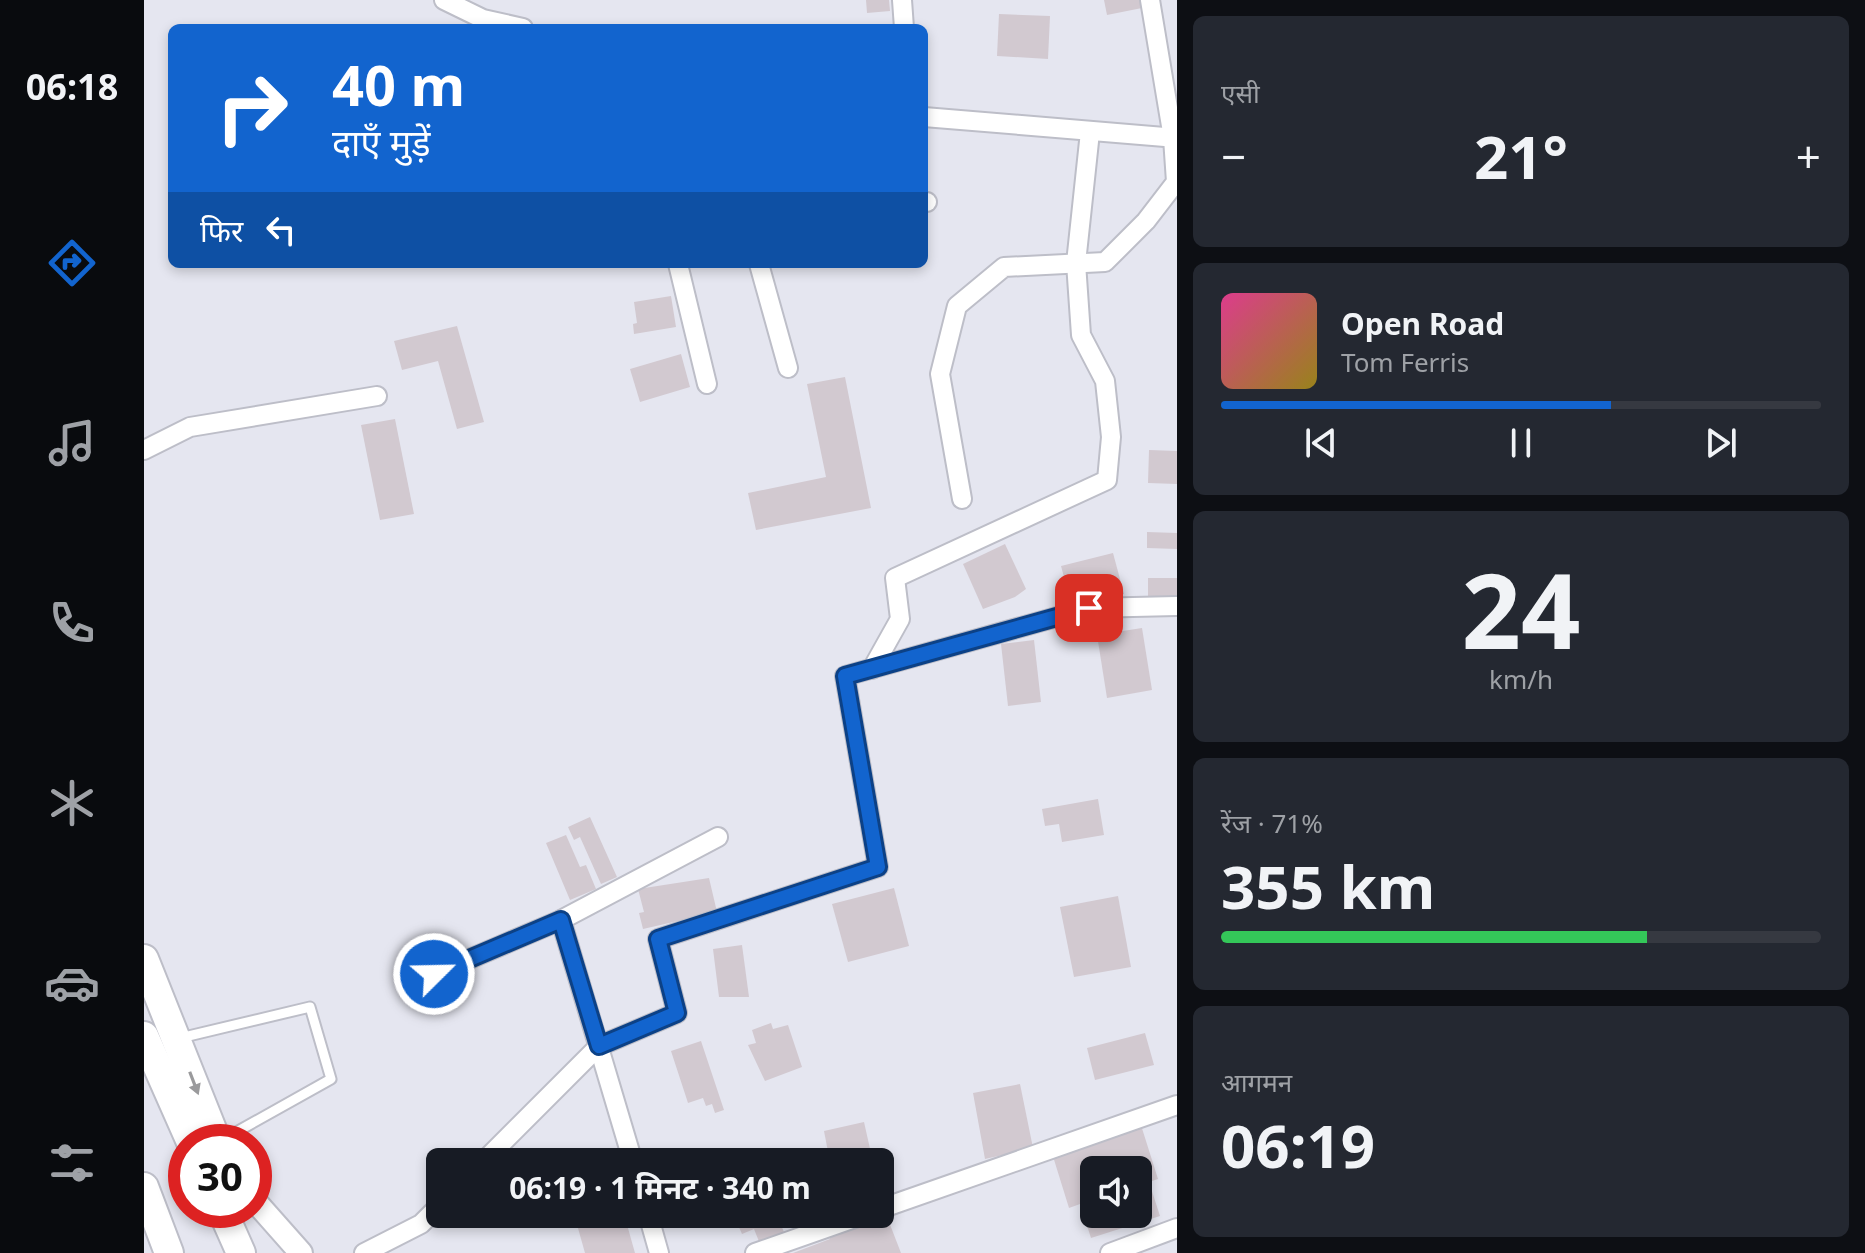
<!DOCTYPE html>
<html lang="hi">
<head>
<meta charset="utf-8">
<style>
	body { margin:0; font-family:"Noto Sans","Noto Sans Devanagari",sans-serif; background:#242831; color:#f1f3f6; height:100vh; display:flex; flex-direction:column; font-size:30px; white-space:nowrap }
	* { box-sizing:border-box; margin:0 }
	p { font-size:26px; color:#9ea1a6 }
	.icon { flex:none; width:44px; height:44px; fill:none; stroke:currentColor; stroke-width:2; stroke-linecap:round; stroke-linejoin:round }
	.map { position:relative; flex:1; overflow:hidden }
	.side { display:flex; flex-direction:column; gap:16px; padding:16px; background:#0d0f14; width:688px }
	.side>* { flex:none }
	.top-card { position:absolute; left:24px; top:24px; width:760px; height:244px; border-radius:12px; box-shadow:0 4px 12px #0003; background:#1264ce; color:#fff; overflow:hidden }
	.tools { position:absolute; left:936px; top:1156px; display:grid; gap:16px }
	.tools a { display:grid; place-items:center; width:72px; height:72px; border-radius:12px; background:#171b24; box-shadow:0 4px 12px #0003; font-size:40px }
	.speed { position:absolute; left:24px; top:1124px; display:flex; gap:16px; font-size:40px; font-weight:700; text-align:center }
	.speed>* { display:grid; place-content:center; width:104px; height:104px; border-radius:50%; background:#171b24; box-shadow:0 4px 12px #0003; line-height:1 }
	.speed .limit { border:12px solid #d22; background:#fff; color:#111 }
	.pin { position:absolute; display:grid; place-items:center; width:68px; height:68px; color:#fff; margin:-34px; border-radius:16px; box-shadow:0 4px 12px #0006 }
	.me { position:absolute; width:88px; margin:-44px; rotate:67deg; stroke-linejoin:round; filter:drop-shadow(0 0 6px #0008) }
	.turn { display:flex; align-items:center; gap:28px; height:168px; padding:0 32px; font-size:36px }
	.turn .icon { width:104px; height:104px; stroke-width:2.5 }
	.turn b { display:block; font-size:56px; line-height:68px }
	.then { display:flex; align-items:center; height:76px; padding:0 32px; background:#0003; gap:16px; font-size:30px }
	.big { font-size:60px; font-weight:700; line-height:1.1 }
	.side .tile { flex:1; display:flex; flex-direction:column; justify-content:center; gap:12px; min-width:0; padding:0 28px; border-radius:12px; background:#242831 }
	.side .dial { align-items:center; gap:0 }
	.dial b { font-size:104px; line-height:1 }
	.song { display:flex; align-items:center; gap:24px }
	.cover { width:96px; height:96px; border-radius:12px; background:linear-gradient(135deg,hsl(330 70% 55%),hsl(50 70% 35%)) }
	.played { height:8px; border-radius:4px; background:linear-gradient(90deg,#1264ce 65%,#363941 65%) }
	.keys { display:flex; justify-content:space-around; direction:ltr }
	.heat { display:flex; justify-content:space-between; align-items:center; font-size:44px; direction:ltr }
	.charge { height:12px; border-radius:6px; background:linear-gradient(90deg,#34c759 71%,#363941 0) }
	.trip { position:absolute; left:282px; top:1148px; width:468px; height:80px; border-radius:12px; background:#171b24; box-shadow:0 4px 12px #0003; font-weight:700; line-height:80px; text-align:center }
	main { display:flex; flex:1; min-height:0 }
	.menu { display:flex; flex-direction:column; width:144px; justify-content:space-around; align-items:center; background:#090b0e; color:#9ea1a6 }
	.menu .icon { width:56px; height:56px }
	.menu .current { color:#1264ce }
	.menu b { font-size:36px; color:#f1f3f6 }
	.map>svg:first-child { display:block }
</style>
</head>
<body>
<main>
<nav class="menu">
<b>06:18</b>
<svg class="icon current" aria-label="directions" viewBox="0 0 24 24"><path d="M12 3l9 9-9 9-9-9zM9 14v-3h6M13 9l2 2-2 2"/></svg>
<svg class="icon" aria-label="music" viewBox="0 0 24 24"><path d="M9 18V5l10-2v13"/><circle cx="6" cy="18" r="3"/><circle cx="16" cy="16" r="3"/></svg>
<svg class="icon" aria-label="phone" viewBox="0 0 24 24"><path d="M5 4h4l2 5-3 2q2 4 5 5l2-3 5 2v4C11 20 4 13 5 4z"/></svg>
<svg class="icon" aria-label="climate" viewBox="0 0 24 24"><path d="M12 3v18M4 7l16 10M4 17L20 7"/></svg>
<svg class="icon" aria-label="car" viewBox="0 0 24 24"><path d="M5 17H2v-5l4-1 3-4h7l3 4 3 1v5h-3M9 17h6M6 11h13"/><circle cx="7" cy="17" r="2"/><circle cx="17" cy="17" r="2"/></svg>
<svg class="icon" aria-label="filters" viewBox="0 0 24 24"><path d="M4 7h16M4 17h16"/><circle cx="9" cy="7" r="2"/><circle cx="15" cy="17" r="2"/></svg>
</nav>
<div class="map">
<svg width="1033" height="1253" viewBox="0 0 1033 1253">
	<rect width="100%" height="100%" fill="#e5e6f0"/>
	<g fill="#d2c9d0" fill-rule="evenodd">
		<polygon points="722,0 745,0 746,11 723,13"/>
		<polygon points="960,0 997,0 998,8 963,15"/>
		<polygon points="855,14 906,16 904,59 853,56"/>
		<polygon points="527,296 532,327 490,334 489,324 493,323 490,302"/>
		<polygon points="313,326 340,422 313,429 294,361 258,370 250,341"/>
		<polygon points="537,354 546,387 496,402 486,369"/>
		<polygon points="701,377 727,508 612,530 604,493 682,477 663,384"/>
		<polygon points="251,419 270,514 236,520 217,425"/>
		<polygon points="1005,450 1033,451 1033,484 1004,483"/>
		<polygon points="1003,532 1033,533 1033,549 1003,548"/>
		<polygon points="861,544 882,589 871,597 839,609 819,564"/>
		<polygon points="969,553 980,594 928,607 917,566"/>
		<polygon points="1004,578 1033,578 1033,596 1018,599 1018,596 1004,596"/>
		<polygon points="998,628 1008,690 963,698 953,635"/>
		<polygon points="890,640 897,702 864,706 857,644"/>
		<polygon points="954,799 960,835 918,842 915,824 901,826 898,809"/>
		<polygon points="446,817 473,877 457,884 436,837 430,840 424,827"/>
		<polygon points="422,835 436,867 442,865 452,889 426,900 402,843"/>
		<polygon points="565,878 573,912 499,929 495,913 500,912 494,889"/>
		<polygon points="750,888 765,946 704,962 688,904"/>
		<polygon points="974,896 987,967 930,977 916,907"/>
		<polygon points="598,945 605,997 575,997 569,949"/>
		<polygon points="627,1023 629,1029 644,1025 658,1067 621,1081 604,1045 612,1043 608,1030"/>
		<polygon points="1001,1033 1010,1065 951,1080 943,1048"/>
		<polygon points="557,1041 580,1110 571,1113 568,1104 562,1106 559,1098 544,1103 527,1051"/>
		<polygon points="876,1084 889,1148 841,1159 829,1093"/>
		<polygon points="720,1122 729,1162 686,1162 680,1131"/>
		<path d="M996,1122l18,57 -9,3 11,34 -69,22 -11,-34 -11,4 -18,-58zM950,1170h44v44h-44z"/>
		<polygon points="740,1209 757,1253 649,1253 686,1239 682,1230"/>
		<polygon points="430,1214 480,1214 491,1253 441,1253"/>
		<polygon points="601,1214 633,1214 641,1235 616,1244 610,1229 598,1234 591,1218"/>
	</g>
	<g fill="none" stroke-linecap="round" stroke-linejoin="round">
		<g stroke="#bdbec8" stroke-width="13">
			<polyline id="service" points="36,1038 166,1007 187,1079 78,1140"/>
		</g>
		<g stroke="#bdbec8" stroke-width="22">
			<g id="minor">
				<polyline points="300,0 339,19 379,28"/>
				<polyline points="758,0 760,28"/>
				<polyline points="780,117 1033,138"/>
				<polyline points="780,202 783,202"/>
				<polyline points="534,264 563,384"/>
				<polyline points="615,264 644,368"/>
				<polyline points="0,450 46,427 233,396"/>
				<polyline points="818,499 796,374 813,306 860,267 961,262 1002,221 1032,182 1029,138 1006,0"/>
				<polyline points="728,669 756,619 751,578 963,480 967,437 961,381 937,335 932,263 946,132"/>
				<polyline points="417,920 489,1162"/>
				<polyline points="290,974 417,920 574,837"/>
				<polyline points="339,1162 455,1046 533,1013 514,939 734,867 701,676 945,608 1033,606"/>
				<polyline points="736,1209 1033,1105"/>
				<polyline points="504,1214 515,1253"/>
				<polyline points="220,1253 277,1224 296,1205"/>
				<polyline points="611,1253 722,1214"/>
				<polyline points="966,1253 1033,1228"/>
			</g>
		</g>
		<g stroke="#bdbec8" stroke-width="26">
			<polyline id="tertiary" points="110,1200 157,1253"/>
		</g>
		<g stroke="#bdbec8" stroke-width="32">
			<polyline id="primary" points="0,959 73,1142"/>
		</g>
		<g stroke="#bdbec8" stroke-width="32">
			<g id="trunk">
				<polyline points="0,1036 47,1142"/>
				<polyline points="0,1187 25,1253"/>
				<polyline points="78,1210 97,1253"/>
			</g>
		</g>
		<use href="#service" stroke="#fff" stroke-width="9"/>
		<use href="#minor" stroke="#fff" stroke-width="18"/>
		<use href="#tertiary" stroke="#fff" stroke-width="22"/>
		<use href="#primary" stroke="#fff" stroke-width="28"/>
		<use href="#trunk" stroke="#fff" stroke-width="28"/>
	</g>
	<defs><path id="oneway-solid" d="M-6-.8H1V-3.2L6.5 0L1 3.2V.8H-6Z" transform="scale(2)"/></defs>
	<use fill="#9a9a9c" href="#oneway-solid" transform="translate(50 1083) rotate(69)"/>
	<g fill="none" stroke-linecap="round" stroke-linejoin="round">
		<g stroke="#0c4186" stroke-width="20">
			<polyline id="route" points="290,974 417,920 455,1046 533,1013 514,939 734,867 701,676 945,608"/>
		</g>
		<use href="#route" stroke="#1264ce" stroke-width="14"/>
	</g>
</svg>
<div class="tools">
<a><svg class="icon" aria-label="sound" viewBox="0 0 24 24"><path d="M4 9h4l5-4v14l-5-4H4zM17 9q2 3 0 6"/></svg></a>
</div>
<div class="speed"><div class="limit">30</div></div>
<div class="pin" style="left:945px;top:608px;background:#d93025"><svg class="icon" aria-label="arrive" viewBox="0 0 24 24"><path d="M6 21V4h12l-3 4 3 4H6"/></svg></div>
<svg class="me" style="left:290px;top:974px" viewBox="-20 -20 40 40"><circle r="17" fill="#1264ce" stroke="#fff" stroke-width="3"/><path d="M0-11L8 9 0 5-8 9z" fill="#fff"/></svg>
<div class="trip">06:19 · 1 मिनट · 340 m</div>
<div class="top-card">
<div class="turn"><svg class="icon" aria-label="right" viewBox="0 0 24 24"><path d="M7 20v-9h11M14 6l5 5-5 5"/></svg><div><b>40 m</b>दाएँ मुड़ें</div></div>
<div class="then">फिर<svg class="icon" aria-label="left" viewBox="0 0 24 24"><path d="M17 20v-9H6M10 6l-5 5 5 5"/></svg></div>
</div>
</div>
<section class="side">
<div class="tile"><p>एसी</p>
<div class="heat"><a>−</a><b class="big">21°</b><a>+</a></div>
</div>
<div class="tile">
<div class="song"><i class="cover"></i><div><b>Open Road</b><p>Tom Ferris</p></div></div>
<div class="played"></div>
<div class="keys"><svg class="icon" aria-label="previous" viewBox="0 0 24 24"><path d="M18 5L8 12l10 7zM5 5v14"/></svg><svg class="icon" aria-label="pause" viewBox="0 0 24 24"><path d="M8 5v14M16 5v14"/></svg><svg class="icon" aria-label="next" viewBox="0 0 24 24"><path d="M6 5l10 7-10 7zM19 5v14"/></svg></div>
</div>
<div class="tile dial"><b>24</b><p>km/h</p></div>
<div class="tile"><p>रेंज · 71%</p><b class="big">355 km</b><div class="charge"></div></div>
<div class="tile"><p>आगमन</p><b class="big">06:19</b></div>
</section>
</main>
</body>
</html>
